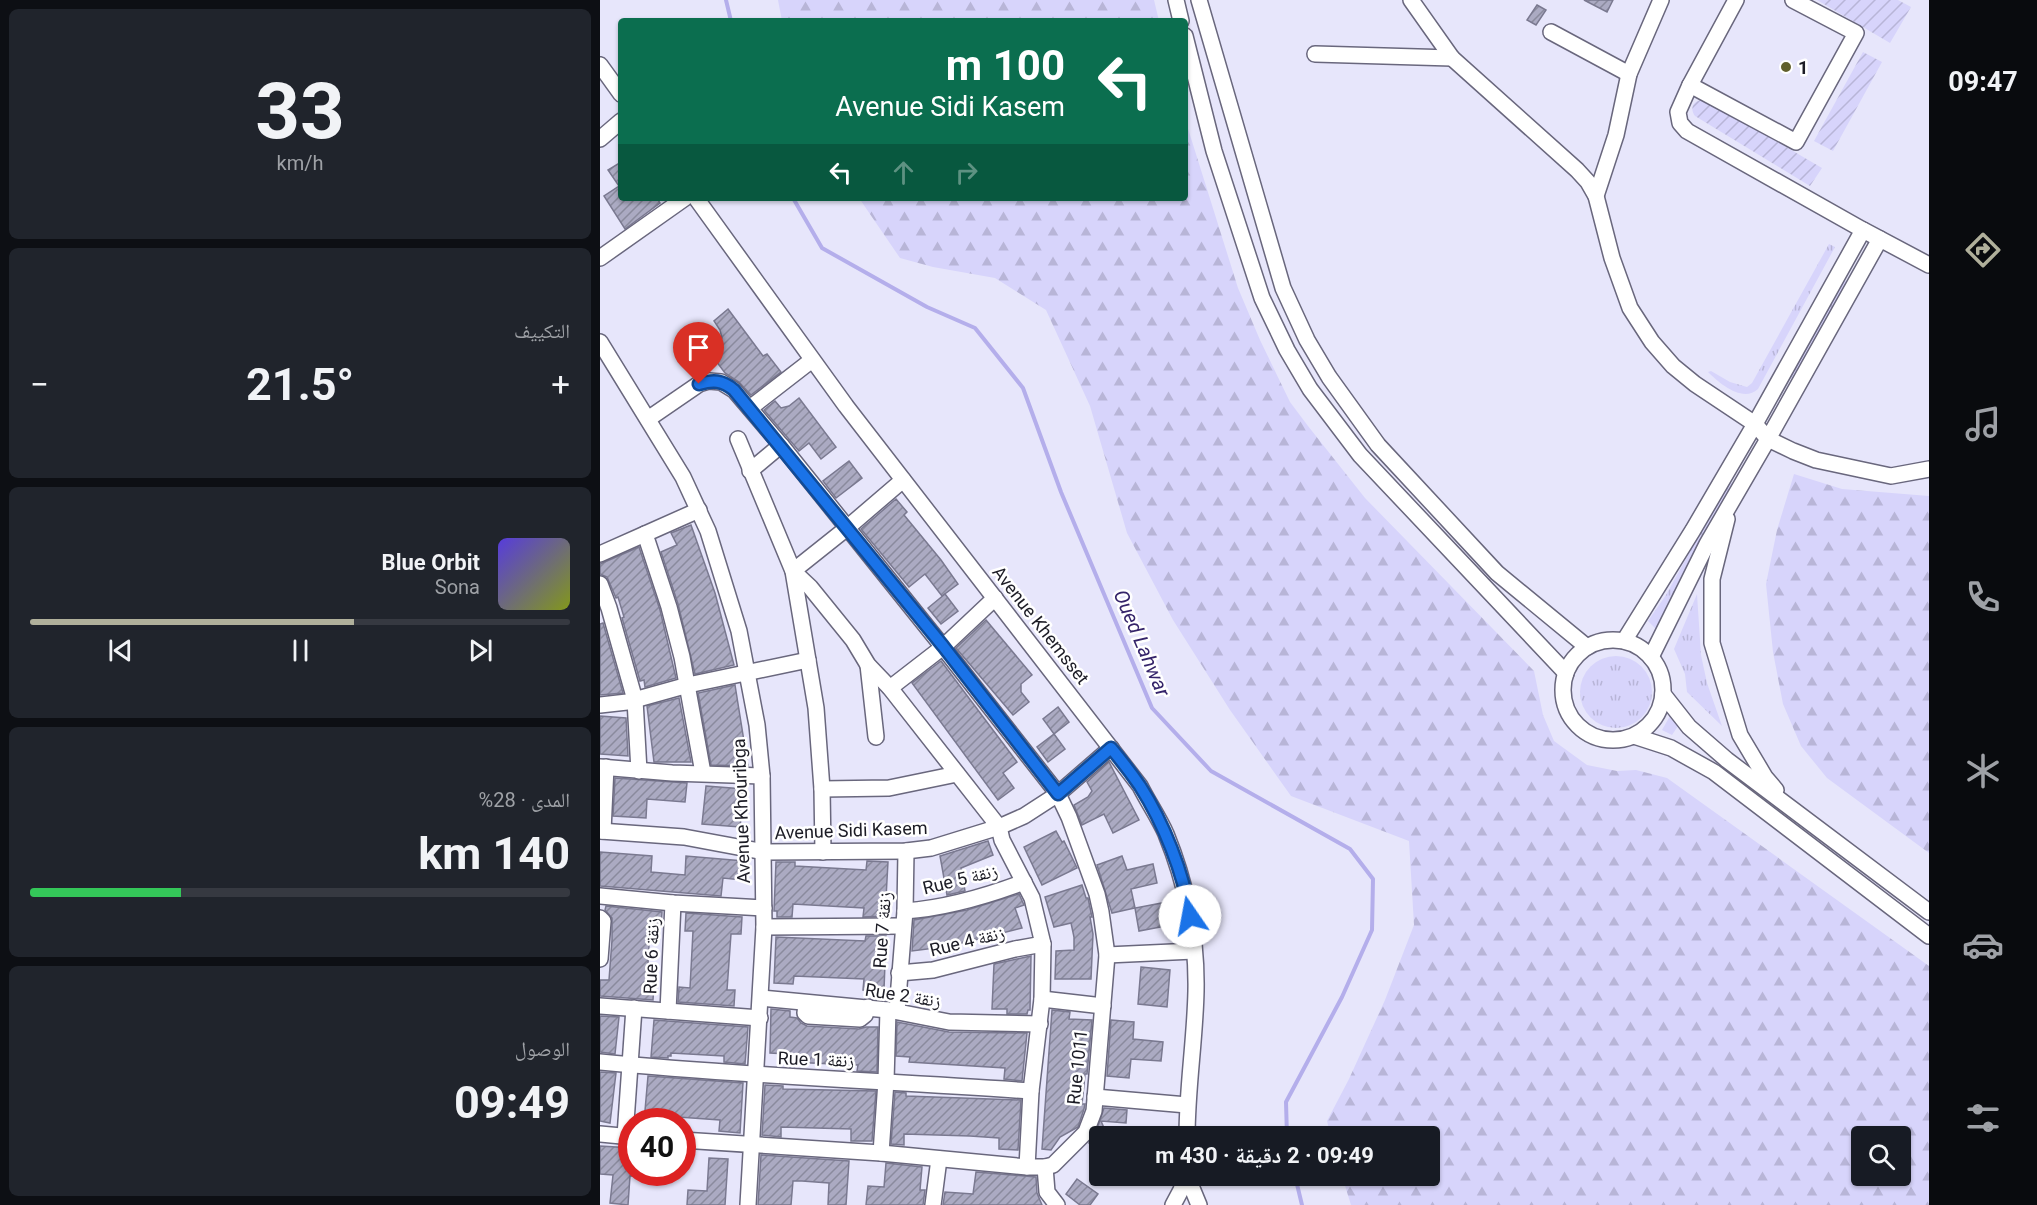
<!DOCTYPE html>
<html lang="ar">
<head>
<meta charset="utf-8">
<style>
	body { margin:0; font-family:Roboto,"Noto Naskh Arabic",sans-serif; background:#20242c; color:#f1f3f6; direction:rtl; height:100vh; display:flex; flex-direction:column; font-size:22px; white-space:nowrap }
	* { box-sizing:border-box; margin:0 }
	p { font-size:20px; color:#9ea1a6 }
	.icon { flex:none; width:33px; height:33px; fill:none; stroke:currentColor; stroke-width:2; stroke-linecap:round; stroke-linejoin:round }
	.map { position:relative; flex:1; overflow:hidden; direction:ltr }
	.details { display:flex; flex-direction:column; gap:9px; padding:9px; background:#0d0f14; width:600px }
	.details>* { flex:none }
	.banner { position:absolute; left:18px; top:18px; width:570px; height:183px; border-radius:6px; box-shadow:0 2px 4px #0004; direction:rtl; background:#0b6e4f; color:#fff; overflow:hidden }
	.tools { position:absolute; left:1251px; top:1126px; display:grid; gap:12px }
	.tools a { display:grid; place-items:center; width:60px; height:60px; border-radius:6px; background:#171b24; box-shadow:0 2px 4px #0004; font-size:30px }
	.speed { position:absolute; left:18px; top:1108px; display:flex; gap:12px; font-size:30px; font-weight:700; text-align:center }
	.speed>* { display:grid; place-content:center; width:78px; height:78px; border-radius:50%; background:#171b24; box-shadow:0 2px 4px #0004; line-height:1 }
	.speed .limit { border:9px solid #d22; background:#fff; color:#111 }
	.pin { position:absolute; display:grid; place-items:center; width:51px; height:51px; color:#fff; margin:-62px -26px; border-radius:50% 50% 50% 0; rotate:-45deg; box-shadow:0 0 6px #0007 }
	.pin .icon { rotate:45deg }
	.me { position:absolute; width:66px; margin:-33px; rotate:348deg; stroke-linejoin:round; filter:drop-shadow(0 0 4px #0008) }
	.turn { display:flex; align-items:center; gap:21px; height:126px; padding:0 24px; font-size:27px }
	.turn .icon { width:78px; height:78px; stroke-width:2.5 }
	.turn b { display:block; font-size:42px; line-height:51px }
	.lanes { display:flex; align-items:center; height:57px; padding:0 24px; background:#0003; justify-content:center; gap:30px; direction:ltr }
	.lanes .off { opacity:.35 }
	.big { font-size:45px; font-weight:700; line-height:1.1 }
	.details .card { flex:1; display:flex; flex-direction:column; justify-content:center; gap:9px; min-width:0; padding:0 21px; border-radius:9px; background:#20242c }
	.details .dial { align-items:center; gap:0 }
	.dial b { font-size:78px; line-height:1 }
	.song { display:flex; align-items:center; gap:18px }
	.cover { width:72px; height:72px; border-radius:9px; background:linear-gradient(135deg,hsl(250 70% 55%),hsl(70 70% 35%)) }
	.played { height:6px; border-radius:3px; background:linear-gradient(90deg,#b0b09b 60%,#363941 60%) }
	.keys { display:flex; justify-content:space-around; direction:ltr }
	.heat { display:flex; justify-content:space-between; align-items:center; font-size:33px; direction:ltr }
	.charge { height:9px; border-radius:4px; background:linear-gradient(90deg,#34c759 28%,#363941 0) }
	.trip { position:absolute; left:489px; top:1126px; width:351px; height:60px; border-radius:6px; background:#171b24; box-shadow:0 2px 4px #0004; font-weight:700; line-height:60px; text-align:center; direction:rtl }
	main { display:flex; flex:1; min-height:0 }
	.tab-bar { display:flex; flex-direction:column; width:108px; justify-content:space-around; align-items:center; background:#090b0e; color:#9ea1a6 }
	.tab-bar .icon { width:42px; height:42px }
	.tab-bar .on { color:#b0b09b }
	.tab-bar b { font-size:27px; color:#f1f3f6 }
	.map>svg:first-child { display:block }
</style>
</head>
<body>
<main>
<nav class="tab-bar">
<b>09:47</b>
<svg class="icon on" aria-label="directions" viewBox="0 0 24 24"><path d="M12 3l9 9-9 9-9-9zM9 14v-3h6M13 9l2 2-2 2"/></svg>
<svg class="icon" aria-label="music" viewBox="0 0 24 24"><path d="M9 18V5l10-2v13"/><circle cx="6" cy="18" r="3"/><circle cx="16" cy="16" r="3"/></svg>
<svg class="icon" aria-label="phone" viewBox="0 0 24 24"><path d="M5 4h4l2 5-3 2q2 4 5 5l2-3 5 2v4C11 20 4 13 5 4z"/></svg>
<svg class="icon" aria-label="climate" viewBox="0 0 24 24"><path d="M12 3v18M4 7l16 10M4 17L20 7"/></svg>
<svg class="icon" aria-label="car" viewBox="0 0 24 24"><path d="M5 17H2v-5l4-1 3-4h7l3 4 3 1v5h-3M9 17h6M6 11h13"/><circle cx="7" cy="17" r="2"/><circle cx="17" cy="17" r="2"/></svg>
<svg class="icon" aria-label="filters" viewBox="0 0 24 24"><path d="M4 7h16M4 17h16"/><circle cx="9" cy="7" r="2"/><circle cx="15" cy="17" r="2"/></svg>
</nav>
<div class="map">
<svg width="1329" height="1205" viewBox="0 0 1329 1205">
	<defs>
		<pattern id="grass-tufts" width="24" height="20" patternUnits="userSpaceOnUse" patternTransform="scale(1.5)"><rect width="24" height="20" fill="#d7d4fb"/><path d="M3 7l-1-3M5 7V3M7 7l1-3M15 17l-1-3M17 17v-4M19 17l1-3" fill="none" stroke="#b8b5d7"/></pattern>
		<pattern id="forest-firs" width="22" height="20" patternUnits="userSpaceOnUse" patternTransform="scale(1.5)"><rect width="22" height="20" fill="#d7d4fb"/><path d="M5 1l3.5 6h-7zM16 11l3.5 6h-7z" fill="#b8b5d7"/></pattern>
		<pattern id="garden-furrows" width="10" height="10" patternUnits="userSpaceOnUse" patternTransform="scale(1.5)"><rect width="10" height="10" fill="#d7d4fb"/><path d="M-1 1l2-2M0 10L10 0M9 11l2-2" fill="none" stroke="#b8b5d7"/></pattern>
		<pattern id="building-hatch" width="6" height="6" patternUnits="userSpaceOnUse" patternTransform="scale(1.5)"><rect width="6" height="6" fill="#abaac2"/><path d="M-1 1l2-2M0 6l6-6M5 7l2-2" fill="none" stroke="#8a8a9d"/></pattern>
	</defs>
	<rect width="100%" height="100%" fill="#e7e6fb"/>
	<g fill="url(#grass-tufts)">
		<path d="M1229,244l6,3 -77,142c-15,14 -38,-5 -50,-17l3,-1 19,11 17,5 5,-4z"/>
		<polygon points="1243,280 1248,282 1194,379 1189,377"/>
		<polygon points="1129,481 1134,485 1072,597 1057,630 1048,621 1066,595"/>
		<polygon points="1097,594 1101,655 1107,683 1122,726 1087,692 1085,674 1074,649"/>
		<circle cx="1016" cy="692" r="36"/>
		<polygon points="1070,716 1078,726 1072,735 1062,730"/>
	</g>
	<g fill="url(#forest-firs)" fill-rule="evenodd">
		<polygon points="178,0 554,0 559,21 182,21"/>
		<path d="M585,119l53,169 22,52 30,62 18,24 57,72 169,173 9,44 11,26 33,24 30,6 19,-1 31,8 262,188v239h-578l-9,-29h88v-39h-99l-4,-16 22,-42 36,-79 29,-75 -5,-84 -118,-45 -61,-86 -57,-90 -46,-87 -37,-127 -44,-96 -51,-32 -62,-11 -33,-9 -41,-60h326zM1262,1137h38v39h-38z"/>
		<polygon points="1194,474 1242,489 1329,496 1329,853 1227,778 1201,746 1183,704 1173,652 1166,584 1177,530"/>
	</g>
	<g fill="url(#garden-furrows)">
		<polygon points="1217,0 1298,0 1311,7 1290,43"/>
		<polygon points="1263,52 1282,62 1233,151 1214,141"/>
		<path d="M1101,100h5l116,68 -12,18 -115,-70c-5,-7 -3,-14 6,-16z"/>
	</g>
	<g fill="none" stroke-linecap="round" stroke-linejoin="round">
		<g stroke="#b4aeeb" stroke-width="4">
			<polyline points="126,0 131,21"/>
			<polyline points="193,198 222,248 327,307 375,328 423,388 461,492 552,708 611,771 750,849 773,879 772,930 742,997 686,1102 687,1137"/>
			<polyline points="695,1176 702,1205"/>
		</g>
	</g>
	<g fill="url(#building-hatch)" stroke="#7a7990" stroke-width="1.5">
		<polygon points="984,0 1013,0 1007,12"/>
		<polygon points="937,5 946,10 936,25 927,20"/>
		<polygon points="21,162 21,198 57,198 60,203 25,229 4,196 19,186 8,170"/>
		<polygon points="128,309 163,356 167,354 181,372 151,395 139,382 125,373 107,349 122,338 120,330 114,321"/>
		<polygon points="199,398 236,447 221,459 209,443 199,451 164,410 175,401 181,408 189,406"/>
		<polygon points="249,461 262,478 236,498 223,481"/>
		<polygon points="296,499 307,512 304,515 341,560 358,584 342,596 325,574 309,587 261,529"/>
		<polygon points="91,525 115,593 134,665 95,674 78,604 61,552 77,545 71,533"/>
		<polygon points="39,547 60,610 76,678 45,687 44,680 40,681 22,618 24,617 18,597 16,598 7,577 0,574 0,564"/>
		<polygon points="345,594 358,611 341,624 328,608"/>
		<polygon points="386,620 432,675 421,684 421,692 429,702 413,715 356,648"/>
		<polygon points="3,623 23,693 0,695 0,624"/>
		<polygon points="341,661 417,762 403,773 414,788 398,800 312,683"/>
		<polygon points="135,685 148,766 111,765 98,693"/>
		<polygon points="79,698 91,762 54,762 47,706"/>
		<polygon points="458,707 469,722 454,734 443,719"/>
		<polygon points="0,716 26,718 28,756 0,754"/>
		<polygon points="454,734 465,749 448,762 437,747"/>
		<polygon points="509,762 539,820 513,833 504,814 482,825 474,805 488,797 492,791 487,782"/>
		<polygon points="15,778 87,783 85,802 47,799 46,818 13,816"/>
		<polygon points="106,786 144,789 140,827 102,824"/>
		<polygon points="456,831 462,842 464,841 477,868 442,885 424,847"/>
		<polygon points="388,841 393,855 361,868 365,891 347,895 340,856"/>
		<polygon points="0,852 52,856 51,872 85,875 86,856 144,861 142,880 123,878 121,896 0,886"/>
		<polygon points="522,856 527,870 553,864 557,883 531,889 535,908 512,913 497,865"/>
		<polygon points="267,861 288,862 285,916 263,917 264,908 193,904 192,917 177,917 177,911 174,911 176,862 195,862 195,866 266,870"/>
		<polygon points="482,885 486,898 488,898 492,917 490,917 493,934 491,979 455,979 456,951 474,950 474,937 471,923 454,927 445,897"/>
		<polygon points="419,894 424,905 415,908 422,928 351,946 312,951 314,920 367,910"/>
		<polygon points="562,903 566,926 539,931 535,908"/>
		<polygon points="6,906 62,912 61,927 50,926 47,983 54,983 53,1000 0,996 0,980 9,980 12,940 12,918 5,910"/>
		<polygon points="86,913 142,917 141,934 131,934 127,990 135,990 134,1006 78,1002 79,987 90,988 93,931 85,931"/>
		<polygon points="266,936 286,936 284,990 263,990 264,979 194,976 193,984 174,983 176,937 265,941"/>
		<polygon points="431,956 430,1010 428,1010 427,1014 407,1014 407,1009 392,1009 394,964"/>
		<polygon points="541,967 570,970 567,1007 538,1004"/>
		<polygon points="171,1009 190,1011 190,1017 197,1018 201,1023 207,1026 259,1029 266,1027 278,1027 277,1072 257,1071 258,1065 188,1062 188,1054 170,1053"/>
		<polygon points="452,1010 470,1012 469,1019 492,1020 487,1074 485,1074 484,1085 482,1104 485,1104 484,1109 478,1127 460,1137 451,1150 442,1149"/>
		<polygon points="0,1016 19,1017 15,1054 0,1052"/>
		<polygon points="54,1020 148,1027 145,1064 124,1062 124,1056 71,1053 71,1056 68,1056 68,1058 51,1057"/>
		<polygon points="511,1020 534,1022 533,1039 563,1042 561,1061 531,1059 529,1078 507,1076"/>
		<polygon points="297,1022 349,1032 427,1033 422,1081 404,1079 405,1068 309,1062 310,1057 296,1056"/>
		<polygon points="0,1072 16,1073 10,1123 0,1121"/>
		<polygon points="48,1076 143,1083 140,1133 119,1131 120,1120 64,1116 63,1122 44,1122"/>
		<polygon points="165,1085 183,1086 183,1089 276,1091 272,1141 251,1141 251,1129 181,1127 181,1137 162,1135"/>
		<polygon points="295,1092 306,1093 306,1096 421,1100 418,1150 399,1149 399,1138 370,1136 304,1134 304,1145 291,1144"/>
		<polygon points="504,1108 527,1110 526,1123 501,1121 508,1137 500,1137 500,1158 489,1143 495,1135"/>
		<polygon points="0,1146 32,1148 32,1176 30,1176 28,1205 10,1203 13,1175 0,1174"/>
		<polygon points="161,1155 249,1161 246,1205 228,1205 229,1183 202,1181 193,1181 191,1205 158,1205"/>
		<polygon points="109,1158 128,1159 125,1205 87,1205 88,1190 107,1191"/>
		<polygon points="286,1163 322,1167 320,1190 325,1190 323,1205 266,1205 268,1186 284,1187"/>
		<polygon points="376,1172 436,1177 437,1193 442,1205 343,1205 345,1192 373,1194"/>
		<polygon points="477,1179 498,1194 490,1205 480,1205 466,1194"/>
	</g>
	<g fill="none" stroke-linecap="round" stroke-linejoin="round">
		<g stroke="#69677d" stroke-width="18">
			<g id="minor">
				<polyline points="576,0 581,21"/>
				<polyline points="599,0 683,288 707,340 729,377 778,445 897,573 987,647"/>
				<polyline points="811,0 852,58 977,170 988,182 996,196 1012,258 1030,308 1052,342 1073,366 1095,384 1155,424 1168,439 1193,451 1216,460 1291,476 1329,469"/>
				<polyline points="1136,0 1090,85 1078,112 1080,123 1087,131 1263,230 1329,265"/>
				<polyline points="951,32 1029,74"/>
				<polyline points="585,36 614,151 662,298 687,350 710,389 760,455 966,673"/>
				<polyline points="715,54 852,58"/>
				<polyline points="0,65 21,94"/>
				<polyline points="1090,85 1196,142 1256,33 1193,0"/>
				<polyline points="0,139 21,121"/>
				<polyline points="996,196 1016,135 1029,74 1061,0"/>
				<path d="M96,198l150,208 294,380c8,16 19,32 26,48 20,49 31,103 30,157 -1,49 -9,97 -9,146"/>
				<polyline points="0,258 85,198"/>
				<polyline points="0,342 83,477 108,531 139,631 157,725 162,776 164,927 148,1205"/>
				<polyline points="150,408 212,360"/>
				<polyline points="48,419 99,384 109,381 121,382 134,390 181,445 343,647 458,794 469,817 497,894 501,912 507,955 494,1111 486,1132 453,1165 445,1167 427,1167 281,1153 82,1140"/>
				<polyline points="138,439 193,571 216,708 222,789 223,852"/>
				<polyline points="150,471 181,445"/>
				<polyline points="303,480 247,528 193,571 210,587 253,640 268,665 290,688 399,827 402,840 432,898 443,944 442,999 431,1091 427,1167"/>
				<polyline points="99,510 45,534 69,607 82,657 103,773"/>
				<polyline points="1127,519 1112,579 1112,643 1140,735 1165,777 1176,790"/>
				<polyline points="0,554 45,534"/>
				<polyline points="0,584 9,608 35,700 39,771"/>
				<circle cx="1013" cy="690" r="50"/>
				<polyline points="1024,641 1093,530 1155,424 1263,230"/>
				<polyline points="1051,657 1107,544 1168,439 1280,239"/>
				<polyline points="268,665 276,737"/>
				<polyline points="290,688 343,647 395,598"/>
				<polyline points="1063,694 1089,727 1127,760 1329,912"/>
				<polyline points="0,705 27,702 88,685 208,660"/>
				<polyline points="1034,736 1071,748 1114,772 1329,936"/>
				<polyline points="0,767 72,773 162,776"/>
				<polyline points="222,789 289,788 357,774"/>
				<polyline points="0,831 84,837 164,852 306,851 331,848 399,827 424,816 458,794 511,748"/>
				<polyline points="3,831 6,767"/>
				<polyline points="0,896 73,903 164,908"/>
				<path d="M305,911c41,-3 79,-14 119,-29"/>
				<polyline points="0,918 3,921 0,959"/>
				<polyline points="164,927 302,926"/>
				<polyline points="507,955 594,951"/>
				<polyline points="299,973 333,970 415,949 443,944"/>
				<polyline points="161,998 288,1010 349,1022 440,1024"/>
				<polyline points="442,999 503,1006"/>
				<polyline points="206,1004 205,1013 208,1016 260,1019 265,1015 268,1007"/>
				<polyline points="0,1006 160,1018"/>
				<polyline points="68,1011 73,903"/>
				<polyline points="297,1011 305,911 306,851"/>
				<path d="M0,1062c143,14 287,19 431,29"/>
				<polyline points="495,1097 587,1105"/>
				<polyline points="0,1134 32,1137"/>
				<polyline points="25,1136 34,1008"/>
				<polyline points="281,1153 286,1081 288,1010"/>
				<polyline points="445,1167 447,1192 457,1205"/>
				<polyline points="587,1176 599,1205"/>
				<polyline points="333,1205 339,1159"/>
				<polyline points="573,1205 581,1190 585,1176"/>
			</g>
		</g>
		<use href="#minor" stroke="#fff" stroke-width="15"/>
	</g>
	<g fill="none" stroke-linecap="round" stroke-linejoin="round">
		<g stroke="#114b97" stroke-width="15">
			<path id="route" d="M99,384c14,-4 23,-4 35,6l209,256 115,148 53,-46c10,12 20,25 29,38 23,36 44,87 50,130"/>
		</g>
		<use href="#route" stroke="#1a73e8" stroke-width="10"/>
	</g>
	<circle fill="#605f2c" stroke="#fff" stroke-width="2" cx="1186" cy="67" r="6"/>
	<g text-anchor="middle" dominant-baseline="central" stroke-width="5" stroke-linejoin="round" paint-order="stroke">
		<g font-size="18" font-weight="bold" fill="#1c1c25" stroke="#fff" text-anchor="start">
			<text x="1198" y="67">1</text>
		</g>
		<g font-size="18" fill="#1c1c25" stroke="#fff">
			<text transform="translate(441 625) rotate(52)">Avenue Khemsset</text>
			<text transform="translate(141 811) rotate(-92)">Avenue Khouribga</text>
			<text transform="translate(251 830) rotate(-2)">Avenue Sidi Kasem</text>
			<text transform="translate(360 879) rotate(-14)">Rue 5 زنقة</text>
			<text transform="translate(282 930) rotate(-86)">Rue 7 زنقة</text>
			<text transform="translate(367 941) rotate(-14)">Rue 4 زنقة</text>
			<text transform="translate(51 956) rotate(-88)">Rue 6 زنقة</text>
			<text transform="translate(303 995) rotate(9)">Rue 2 زنقة</text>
			<text transform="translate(216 1059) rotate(2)">Rue 1 زنقة</text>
			<text transform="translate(477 1067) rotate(-84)">Rue 1011</text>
		</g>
		<g font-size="20" font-style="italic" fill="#342369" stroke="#fff">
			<text transform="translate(542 643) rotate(67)">Oued Lahwar</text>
		</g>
	</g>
</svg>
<div class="tools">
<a><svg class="icon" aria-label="search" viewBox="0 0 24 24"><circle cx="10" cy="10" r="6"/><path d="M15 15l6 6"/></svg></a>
</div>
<div class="speed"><div class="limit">40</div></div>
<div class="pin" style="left:99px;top:384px;background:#d93025"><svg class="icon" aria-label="arrive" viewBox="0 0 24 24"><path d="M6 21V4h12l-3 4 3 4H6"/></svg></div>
<svg class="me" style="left:590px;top:916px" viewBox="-20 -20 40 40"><circle r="19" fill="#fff"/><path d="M0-13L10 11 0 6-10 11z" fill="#1a73e8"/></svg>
<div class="trip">09:49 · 2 دقيقة · 430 m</div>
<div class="banner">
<div class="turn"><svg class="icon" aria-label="left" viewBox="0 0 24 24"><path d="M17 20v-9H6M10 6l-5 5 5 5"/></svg><div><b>100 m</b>Avenue Sidi Kasem</div></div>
<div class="lanes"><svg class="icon" aria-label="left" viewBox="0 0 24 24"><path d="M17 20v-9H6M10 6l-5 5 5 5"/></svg><svg class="icon off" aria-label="ahead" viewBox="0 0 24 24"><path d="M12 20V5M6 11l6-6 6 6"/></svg><svg class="icon off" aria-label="right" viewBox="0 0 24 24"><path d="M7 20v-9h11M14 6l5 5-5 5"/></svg></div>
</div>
</div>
<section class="details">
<div class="card dial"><b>33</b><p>km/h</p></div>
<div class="card"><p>التكييف</p>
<div class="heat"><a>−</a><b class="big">21.5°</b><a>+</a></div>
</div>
<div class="card">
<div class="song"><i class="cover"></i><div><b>Blue Orbit</b><p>Sona</p></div></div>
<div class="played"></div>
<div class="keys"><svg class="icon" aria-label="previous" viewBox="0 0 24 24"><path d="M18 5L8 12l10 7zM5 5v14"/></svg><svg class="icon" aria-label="pause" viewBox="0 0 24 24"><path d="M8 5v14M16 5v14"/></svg><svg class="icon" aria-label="next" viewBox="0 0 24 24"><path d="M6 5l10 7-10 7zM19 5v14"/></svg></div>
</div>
<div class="card"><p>المدى · 28%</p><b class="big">140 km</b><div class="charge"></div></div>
<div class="card"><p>الوصول</p><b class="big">09:49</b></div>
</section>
</main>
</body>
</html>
